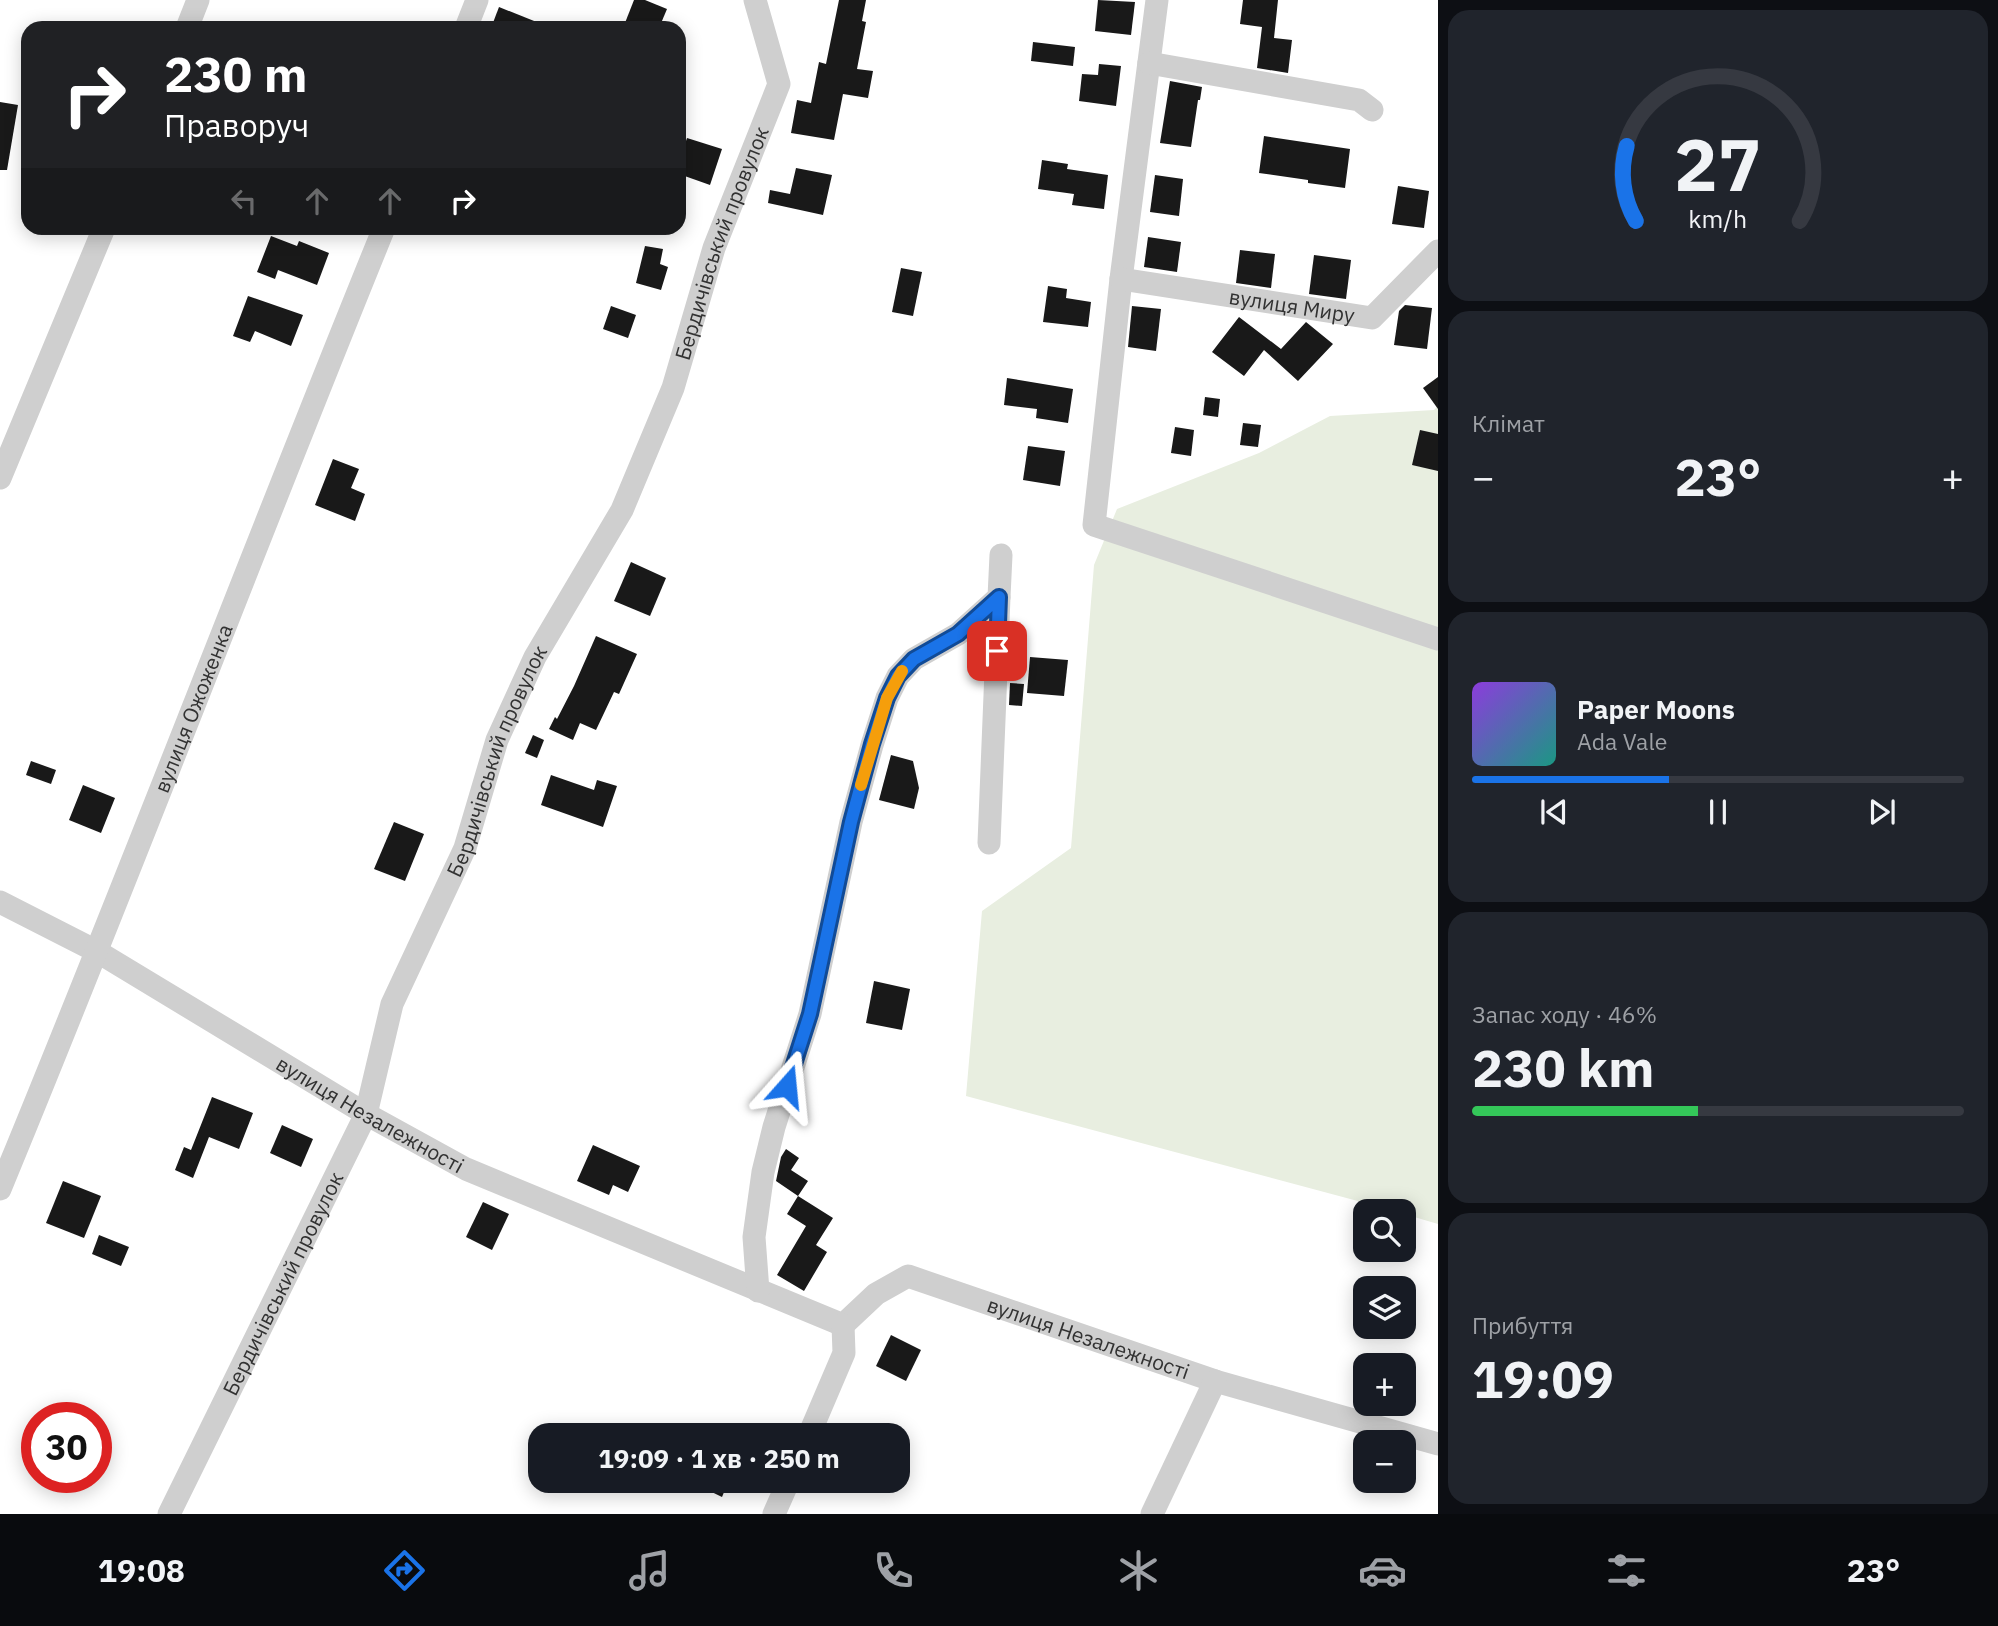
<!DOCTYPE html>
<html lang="uk">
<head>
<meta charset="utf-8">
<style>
	body { margin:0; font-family:"IBM Plex Sans",sans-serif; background:#20242c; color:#f1f3f6; height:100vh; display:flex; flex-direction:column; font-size:26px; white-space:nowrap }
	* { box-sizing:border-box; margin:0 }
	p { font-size:23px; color:#9ea1a6 }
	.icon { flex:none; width:38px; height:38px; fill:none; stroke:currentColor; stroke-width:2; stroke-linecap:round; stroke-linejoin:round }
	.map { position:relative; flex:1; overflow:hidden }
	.sheet { display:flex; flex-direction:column; gap:10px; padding:10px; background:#0d0f14; width:560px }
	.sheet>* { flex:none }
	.guide { position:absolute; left:21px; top:21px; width:665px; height:214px; border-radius:21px; box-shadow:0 4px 18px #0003; background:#202124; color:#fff; overflow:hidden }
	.fabs { position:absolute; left:1353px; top:1199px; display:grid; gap:14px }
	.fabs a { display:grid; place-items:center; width:63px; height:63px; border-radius:14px; background:#171b24; box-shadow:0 4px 18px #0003; font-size:35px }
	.speed { position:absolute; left:21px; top:1402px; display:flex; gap:14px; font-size:35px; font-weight:700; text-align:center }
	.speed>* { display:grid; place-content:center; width:91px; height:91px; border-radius:50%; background:#171b24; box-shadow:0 4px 18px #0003; line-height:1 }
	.speed .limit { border:10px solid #d22; background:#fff; color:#111 }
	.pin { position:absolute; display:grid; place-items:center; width:60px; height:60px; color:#fff; margin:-30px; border-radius:14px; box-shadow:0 4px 10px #0006 }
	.me { position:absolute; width:77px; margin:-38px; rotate:18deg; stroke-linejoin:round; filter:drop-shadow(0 0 5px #0008) }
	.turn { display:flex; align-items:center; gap:24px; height:147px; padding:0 28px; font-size:32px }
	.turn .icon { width:91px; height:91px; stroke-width:2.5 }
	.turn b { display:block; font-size:49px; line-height:60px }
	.lanes { display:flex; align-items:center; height:66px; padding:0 28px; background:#0003; justify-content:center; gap:35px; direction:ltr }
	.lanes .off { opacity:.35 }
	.big { font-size:52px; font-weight:700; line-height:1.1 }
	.sheet .card { flex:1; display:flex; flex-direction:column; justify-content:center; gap:10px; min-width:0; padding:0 24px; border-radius:21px; background:#20242c }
	.sheet .dial { align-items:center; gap:0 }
	.dial svg { height:182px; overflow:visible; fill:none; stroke:#363941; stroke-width:7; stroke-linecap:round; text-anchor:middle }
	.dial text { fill:#f1f3f6; stroke:none }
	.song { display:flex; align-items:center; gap:21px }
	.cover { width:84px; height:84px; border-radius:10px; background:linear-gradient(135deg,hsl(270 70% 55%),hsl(170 70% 35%)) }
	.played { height:7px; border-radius:4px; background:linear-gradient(90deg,#1a73e8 40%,#363941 40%) }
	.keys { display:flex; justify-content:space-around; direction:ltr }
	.heat { display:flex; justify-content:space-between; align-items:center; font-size:38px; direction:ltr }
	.charge { height:10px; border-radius:5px; background:linear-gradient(90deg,#34c759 46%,#363941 0) }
	.trip { position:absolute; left:528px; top:1423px; width:382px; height:70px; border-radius:21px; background:#171b24; box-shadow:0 4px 18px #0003; font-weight:700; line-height:70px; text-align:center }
	.tab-bar { display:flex; height:112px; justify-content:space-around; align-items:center; background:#090b0e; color:#9ea1a6 }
	.tab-bar .icon { width:49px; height:49px }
	.tab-bar .current { color:#1a73e8 }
	.tab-bar b { font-size:32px; color:#f1f3f6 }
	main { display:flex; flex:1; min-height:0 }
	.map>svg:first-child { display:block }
</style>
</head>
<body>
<main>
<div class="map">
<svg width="1438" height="1514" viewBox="0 0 1438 1514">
	<rect width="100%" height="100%" fill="#fff"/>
	<polygon fill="#e8eee0" points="1438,406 1438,1224 1404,1214 1404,1211 1395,1211 966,1096 982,911 1071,848 1094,565 1117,509 1259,453 1330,416 1434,410"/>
	<g fill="#191919">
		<polygon points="634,0 645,0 667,9 659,28 623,28"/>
		<polygon points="839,0 866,0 862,21 866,22 857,69 873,71 868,98 843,94 834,140 791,133 797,100 811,103 819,62 826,64"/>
		<polygon points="1098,0 1135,2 1131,35 1095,31"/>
		<polygon points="1243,0 1278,0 1274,38 1292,40 1288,73 1257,68 1262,27 1240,24"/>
		<polygon points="499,7 549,27 549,28 491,28"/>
		<polygon points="1033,42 1075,47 1073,66 1031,61"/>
		<polygon points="1099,64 1121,66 1116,106 1079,101 1082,74 1098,75"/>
		<polygon points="1170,81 1202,87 1200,100 1198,100 1191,147 1160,143"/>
		<polygon points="0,102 18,105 7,170 0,170"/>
		<polygon points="1264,136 1350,149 1345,188 1308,183 1308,180 1259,173"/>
		<polygon points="687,138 722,149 710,185 679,174 679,162"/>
		<polygon points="1042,160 1068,164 1067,169 1108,175 1104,209 1072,205 1074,194 1038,189"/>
		<polygon points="796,168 832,175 823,215 768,203 770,190 790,194"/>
		<polygon points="1155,175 1183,179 1179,216 1150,212"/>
		<polygon points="1398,186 1429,191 1424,228 1392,224"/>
		<polygon points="271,236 297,246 299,241 329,253 317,285 278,270 275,279 257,272"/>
		<polygon points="1148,237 1181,242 1177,272 1144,267"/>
		<polygon points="645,246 663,249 660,264 668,267 661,290 636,283"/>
		<polygon points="1240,250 1275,254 1271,288 1236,283"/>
		<polygon points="1314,255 1351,260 1346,299 1309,294"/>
		<polygon points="901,268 922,272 913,316 892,312"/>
		<polygon points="1048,286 1067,289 1066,298 1091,302 1088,327 1043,322"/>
		<polygon points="248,296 303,315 291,346 255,331 250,342 233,336"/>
		<polygon points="1405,305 1432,308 1427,349 1394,345 1399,311"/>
		<polygon points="611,306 636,315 628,338 603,329"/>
		<polygon points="1132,306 1161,309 1156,351 1128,347"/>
		<polygon points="1239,317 1281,349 1306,322 1333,344 1298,381 1264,350 1244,376 1212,352"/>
		<polygon points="1438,377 1438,409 1423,388"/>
		<polygon points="1007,378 1073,389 1068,423 1036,418 1037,409 1004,405"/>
		<polygon points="1205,397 1220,399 1218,417 1203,415"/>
		<polygon points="1243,423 1261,425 1258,447 1240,445"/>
		<polygon points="1175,427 1194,430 1191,456 1171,453"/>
		<polygon points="1420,430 1438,434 1438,471 1412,465"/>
		<polygon points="1028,446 1065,451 1060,486 1023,480"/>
		<polygon points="333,459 359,469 351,488 365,494 355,521 315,505"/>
		<polygon points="631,562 666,578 650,616 614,601"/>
		<polygon points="596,636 637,654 619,694 614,692 596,730 580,723 573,740 549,729 555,717 557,719 574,686"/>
		<polygon points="1030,657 1068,660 1064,696 1027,693"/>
		<polygon points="1010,683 1024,684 1022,706 1009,705"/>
		<polygon points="533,735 544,740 537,758 525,753"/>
		<polygon points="891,755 913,761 919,788 914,809 879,800"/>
		<polygon points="31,761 56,770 51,784 26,775"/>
		<polygon points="551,775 594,790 597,780 617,786 603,827 541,805"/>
		<polygon points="83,785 115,798 101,833 69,820"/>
		<polygon points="394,822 424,834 405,881 374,869"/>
		<polygon points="874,981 910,989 902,1030 866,1023"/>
		<polygon points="212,1097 253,1113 239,1149 209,1137 193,1178 175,1170 184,1147 191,1150"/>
		<polygon points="282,1125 313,1139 301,1167 270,1153"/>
		<polygon points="593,1145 640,1166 628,1192 613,1185 609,1195 577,1181"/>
		<polygon points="786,1149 799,1158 791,1170 808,1181 798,1196 776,1181 781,1157"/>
		<polygon points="63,1181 101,1196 84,1238 46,1223"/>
		<polygon points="798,1196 833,1218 816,1245 827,1252 804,1291 777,1275 806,1226 787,1214"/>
		<polygon points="483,1202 509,1214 492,1250 466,1237"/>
		<polygon points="99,1235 129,1247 121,1266 92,1254"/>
		<polygon points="891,1335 921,1350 906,1381 876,1366"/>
		<polygon points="687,1480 729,1480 722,1497"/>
	</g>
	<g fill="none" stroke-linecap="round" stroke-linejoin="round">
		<g stroke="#cfcfcf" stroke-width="23">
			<polyline points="1157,0 1121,279 1094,525 1438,639"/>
			<polyline points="187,28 198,0"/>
			<polyline points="466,28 477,0"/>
			<polyline points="1149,63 1359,100 1372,110"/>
			<path id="s1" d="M1121,279l251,39 66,-67"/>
			<polyline points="0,478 104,228"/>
			<polyline points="989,843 999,597"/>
			<path id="s2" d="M0,902l98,50 268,162 100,55 377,156 33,-31 32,-18 307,105 223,63"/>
			<path id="s3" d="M0,1189c132,-319 254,-642 384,-961"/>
			<polyline points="758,1291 754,1237 763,1172 774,1127 810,1014 851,822 872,745 887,698 898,676 914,659 958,634 999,597 1001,555"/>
			<polyline points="809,1435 844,1353 843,1325"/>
			<path id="s4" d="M169,1514l197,-400 26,-110 73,-156 32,-108 38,-83 87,-147 51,-122 41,-140 65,-164 -24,-84"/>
			<polyline points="774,1514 789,1480"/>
			<polyline points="1152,1514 1215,1381"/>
		</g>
	</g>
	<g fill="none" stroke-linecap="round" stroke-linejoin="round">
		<g stroke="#114b97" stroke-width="18">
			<polyline id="route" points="787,1086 810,1014 851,822 872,744 887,698 898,676 914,659 958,634 999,597 997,651"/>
		</g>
		<use href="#route" stroke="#1a73e8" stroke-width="12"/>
		<polyline stroke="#f59e0b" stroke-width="12" points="861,785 887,698 902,671"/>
	</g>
	<g text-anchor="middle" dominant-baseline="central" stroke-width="7" stroke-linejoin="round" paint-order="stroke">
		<g font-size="21" fill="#323232" stroke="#fff">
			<text stroke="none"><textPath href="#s4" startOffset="1391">Бердичівський провулок</textPath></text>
			<text stroke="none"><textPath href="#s1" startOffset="173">вулиця Миру</textPath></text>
			<text stroke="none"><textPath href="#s3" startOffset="518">вулиця Ожоженка</textPath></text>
			<text stroke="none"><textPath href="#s4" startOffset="824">Бердичівський провулок</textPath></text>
			<text stroke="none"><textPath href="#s2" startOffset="427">вулиця Незалежності</textPath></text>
			<text stroke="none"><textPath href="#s4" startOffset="257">Бердичівський провулок</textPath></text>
			<text stroke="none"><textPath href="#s2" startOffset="1218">вулиця Незалежності</textPath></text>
		</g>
	</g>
</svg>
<div class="fabs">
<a><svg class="icon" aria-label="search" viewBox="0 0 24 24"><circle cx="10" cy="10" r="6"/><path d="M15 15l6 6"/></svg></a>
<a><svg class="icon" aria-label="layers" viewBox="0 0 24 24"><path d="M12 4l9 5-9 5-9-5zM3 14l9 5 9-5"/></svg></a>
<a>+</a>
<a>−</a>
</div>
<div class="speed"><div class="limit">30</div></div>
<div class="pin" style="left:997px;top:651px;background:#d93025"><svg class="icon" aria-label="arrive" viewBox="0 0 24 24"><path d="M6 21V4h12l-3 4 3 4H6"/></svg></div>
<svg class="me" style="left:787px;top:1086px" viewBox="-20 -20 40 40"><path d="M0-17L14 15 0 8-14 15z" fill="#1a73e8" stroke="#fff" stroke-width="4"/></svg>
<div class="trip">19:09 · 1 хв · 250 m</div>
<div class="guide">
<div class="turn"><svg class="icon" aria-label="right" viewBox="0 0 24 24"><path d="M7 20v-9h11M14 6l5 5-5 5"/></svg><div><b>230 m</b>Праворуч</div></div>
<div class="lanes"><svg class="icon off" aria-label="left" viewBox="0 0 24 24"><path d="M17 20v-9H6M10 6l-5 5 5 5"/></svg><svg class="icon off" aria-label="ahead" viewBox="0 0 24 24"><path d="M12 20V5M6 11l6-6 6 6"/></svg><svg class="icon off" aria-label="ahead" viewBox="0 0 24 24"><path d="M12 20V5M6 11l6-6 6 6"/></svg><svg class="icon" aria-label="right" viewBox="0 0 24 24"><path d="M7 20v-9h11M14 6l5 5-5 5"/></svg></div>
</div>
</div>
<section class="sheet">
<div class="card dial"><svg viewBox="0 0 100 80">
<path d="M14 69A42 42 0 1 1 86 69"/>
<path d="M14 69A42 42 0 0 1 10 36" stroke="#1a73e8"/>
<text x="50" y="56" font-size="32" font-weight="700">27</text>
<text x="50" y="72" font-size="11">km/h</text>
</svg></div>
<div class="card"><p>Клімат</p>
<div class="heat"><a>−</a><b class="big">23°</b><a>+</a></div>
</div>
<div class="card">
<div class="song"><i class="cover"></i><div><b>Paper Moons</b><p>Ada Vale</p></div></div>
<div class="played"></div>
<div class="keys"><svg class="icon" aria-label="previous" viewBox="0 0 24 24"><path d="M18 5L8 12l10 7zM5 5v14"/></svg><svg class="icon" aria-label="pause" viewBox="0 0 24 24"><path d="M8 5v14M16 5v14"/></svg><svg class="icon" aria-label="next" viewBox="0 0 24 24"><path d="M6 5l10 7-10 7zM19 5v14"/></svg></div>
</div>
<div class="card"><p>Запас ходу · 46%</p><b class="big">230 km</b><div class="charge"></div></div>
<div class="card"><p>Прибуття</p><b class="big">19:09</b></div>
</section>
</main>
<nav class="tab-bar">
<b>19:08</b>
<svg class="icon current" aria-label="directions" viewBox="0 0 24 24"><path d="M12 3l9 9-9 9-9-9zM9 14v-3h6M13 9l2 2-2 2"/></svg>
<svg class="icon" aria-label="music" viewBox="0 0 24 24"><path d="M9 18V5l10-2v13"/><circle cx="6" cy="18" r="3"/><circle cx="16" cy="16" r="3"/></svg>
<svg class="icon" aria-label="phone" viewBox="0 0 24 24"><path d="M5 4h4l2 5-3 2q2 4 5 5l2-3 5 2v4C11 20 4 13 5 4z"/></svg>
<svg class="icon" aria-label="climate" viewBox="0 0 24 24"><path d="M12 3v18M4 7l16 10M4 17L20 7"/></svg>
<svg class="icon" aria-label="car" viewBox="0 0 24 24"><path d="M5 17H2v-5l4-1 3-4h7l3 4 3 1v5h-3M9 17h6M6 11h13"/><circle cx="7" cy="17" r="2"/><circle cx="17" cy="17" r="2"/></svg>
<svg class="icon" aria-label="filters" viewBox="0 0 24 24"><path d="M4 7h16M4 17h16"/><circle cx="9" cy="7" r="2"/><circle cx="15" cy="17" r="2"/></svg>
<b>23°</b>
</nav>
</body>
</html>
